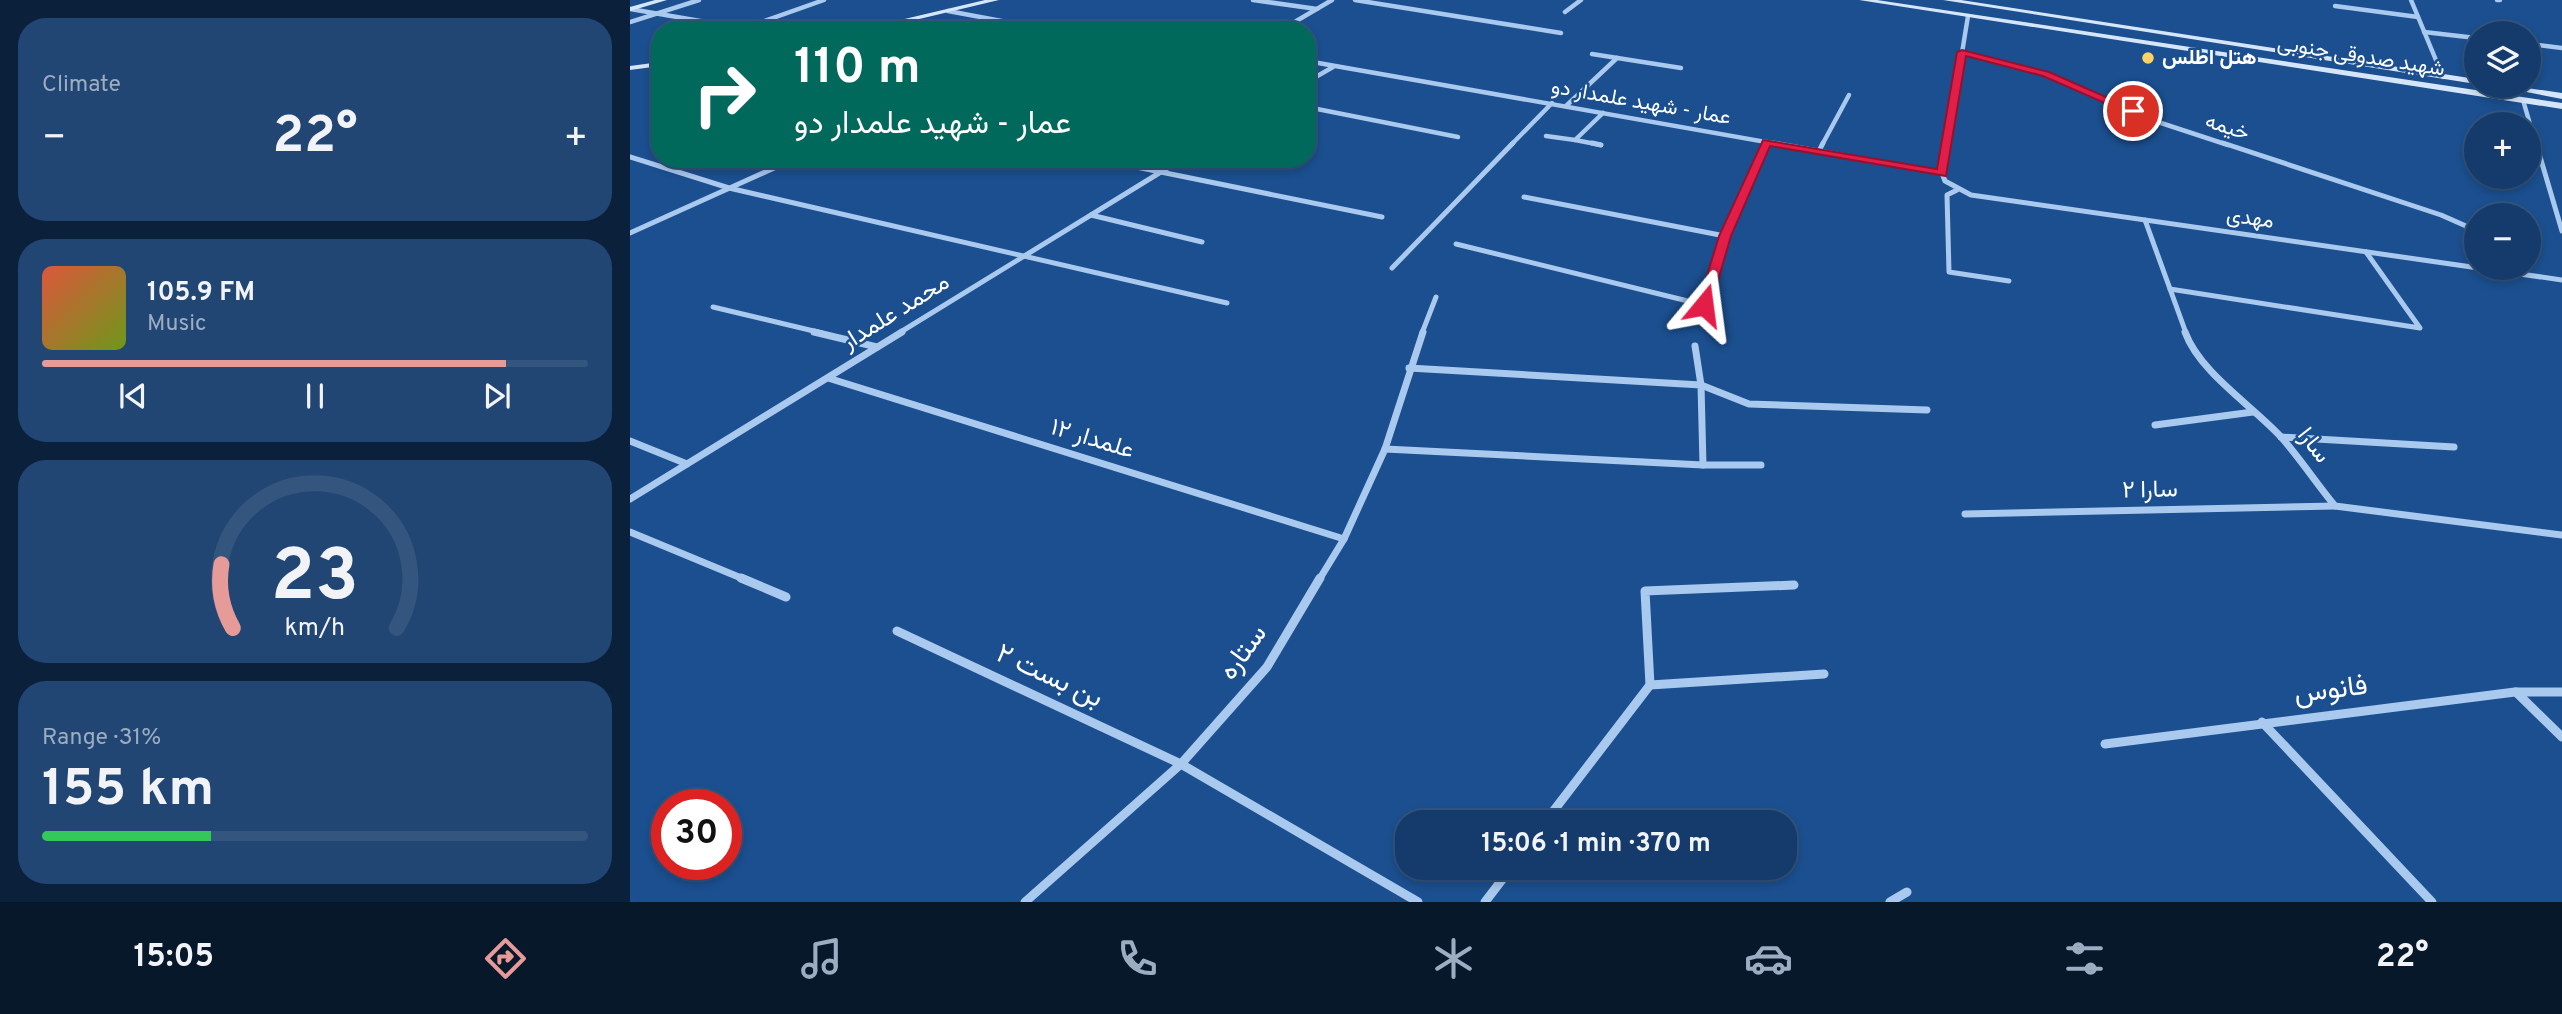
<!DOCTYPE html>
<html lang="en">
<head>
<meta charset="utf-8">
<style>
	body { margin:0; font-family:Overpass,Vazirmatn,sans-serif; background:#214673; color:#f1f3f6; height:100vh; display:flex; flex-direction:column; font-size:26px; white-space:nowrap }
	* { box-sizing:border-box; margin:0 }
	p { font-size:23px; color:#9dadc1 }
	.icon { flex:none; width:38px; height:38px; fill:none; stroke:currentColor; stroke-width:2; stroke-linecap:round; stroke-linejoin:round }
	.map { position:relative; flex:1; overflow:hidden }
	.details { display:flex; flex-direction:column; gap:18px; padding:18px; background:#0b203b; width:630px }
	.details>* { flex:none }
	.guide { position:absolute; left:21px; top:21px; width:665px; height:147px; border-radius:28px; box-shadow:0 4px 10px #0003,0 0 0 2px #33557e; background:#00695c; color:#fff; overflow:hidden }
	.tools { position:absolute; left:1834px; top:21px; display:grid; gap:14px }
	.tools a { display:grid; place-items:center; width:77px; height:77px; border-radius:50%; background:#143b6b; box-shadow:0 4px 10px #0003,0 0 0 2px #33557e; font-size:35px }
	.speed { position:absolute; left:21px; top:789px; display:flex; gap:14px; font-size:35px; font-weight:700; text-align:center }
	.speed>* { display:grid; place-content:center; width:91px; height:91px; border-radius:50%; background:#143b6b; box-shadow:0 4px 10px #0003,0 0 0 2px #33557e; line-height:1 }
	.speed .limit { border:10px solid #d22; background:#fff; color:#111 }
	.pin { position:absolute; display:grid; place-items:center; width:60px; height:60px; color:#fff; margin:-30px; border:4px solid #fff; border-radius:50%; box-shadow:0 2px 7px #0007 }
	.me { position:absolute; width:77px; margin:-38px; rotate:16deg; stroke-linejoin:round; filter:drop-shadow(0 0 5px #0008) }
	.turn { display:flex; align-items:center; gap:24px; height:147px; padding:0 28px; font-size:32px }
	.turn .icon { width:91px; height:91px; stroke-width:2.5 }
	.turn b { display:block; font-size:49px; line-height:60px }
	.big { font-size:52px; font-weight:700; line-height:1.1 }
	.details .tile { flex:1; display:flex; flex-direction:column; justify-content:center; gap:10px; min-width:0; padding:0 24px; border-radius:28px; background:#214673 }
	.details .dial { align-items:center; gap:0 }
	.dial svg { height:182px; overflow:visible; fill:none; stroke:#33557e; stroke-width:7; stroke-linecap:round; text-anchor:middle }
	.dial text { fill:#f1f3f6; stroke:none }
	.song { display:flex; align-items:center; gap:21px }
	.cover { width:84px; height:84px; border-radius:10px; background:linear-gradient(135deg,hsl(10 70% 55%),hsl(80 70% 35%)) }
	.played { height:7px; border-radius:4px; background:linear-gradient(90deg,#e69b98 85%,#33557e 85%) }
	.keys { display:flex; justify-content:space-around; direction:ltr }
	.heat { display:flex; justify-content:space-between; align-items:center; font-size:38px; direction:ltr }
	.charge { height:10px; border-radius:5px; background:linear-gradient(90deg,#34c759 31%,#33557e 0) }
	.trip { position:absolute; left:765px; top:810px; width:402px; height:70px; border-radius:28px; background:#143b6b; box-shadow:0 4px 10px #0003,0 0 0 2px #33557e; font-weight:700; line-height:70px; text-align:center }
	.menu { display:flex; height:112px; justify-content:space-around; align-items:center; background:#08182b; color:#9dadc1 }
	.menu .icon { width:49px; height:49px }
	.menu .selected { color:#e69b98 }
	.menu b { font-size:32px; color:#f1f3f6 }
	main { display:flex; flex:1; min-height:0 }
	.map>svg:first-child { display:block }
</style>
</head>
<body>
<main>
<section class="details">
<div class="tile"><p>Climate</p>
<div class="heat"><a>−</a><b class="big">22°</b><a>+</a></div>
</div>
<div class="tile">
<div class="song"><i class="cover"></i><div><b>105.9 FM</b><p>Music</p></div></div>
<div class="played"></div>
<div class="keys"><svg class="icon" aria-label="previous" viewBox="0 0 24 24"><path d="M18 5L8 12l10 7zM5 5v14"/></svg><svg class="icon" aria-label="pause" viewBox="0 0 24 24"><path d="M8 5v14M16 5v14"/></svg><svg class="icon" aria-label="next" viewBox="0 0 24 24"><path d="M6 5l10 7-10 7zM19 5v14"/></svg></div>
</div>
<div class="tile dial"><svg viewBox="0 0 100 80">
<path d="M14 69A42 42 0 1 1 86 69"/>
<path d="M14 69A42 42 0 0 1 9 41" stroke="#e69b98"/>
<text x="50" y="56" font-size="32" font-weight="700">23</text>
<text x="50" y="72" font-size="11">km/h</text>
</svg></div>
<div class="tile"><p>Range · 31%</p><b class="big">155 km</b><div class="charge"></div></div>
</section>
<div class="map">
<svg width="1932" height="902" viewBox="0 0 1932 902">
	<rect width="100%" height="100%" fill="#1b4f8f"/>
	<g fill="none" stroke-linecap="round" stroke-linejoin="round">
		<g stroke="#a9c9ee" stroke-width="4.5">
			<polyline points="623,0 687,9"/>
			<polyline points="725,0 931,33"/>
			<polyline points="1781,0 1813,77"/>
			<polyline points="1867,0 1870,0"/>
			<polyline points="1705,6 1788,17"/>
			<polyline points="0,9 123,30"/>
			<polyline points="318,11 420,30"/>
			<polyline points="935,12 951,0"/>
			<polyline points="0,22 69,0"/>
			<polyline points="115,28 194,0"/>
			<polyline points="651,30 702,0"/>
			<polyline points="1794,32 1846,38"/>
			<polyline points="1899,44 1932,48"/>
			<polyline points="1332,52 1416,74 1525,121 1598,145"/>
			<polyline points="962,54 1051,68"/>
			<polyline points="677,61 1153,145"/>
			<polyline points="677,82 703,67"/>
			<polyline points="1893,100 1906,145"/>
			<polyline points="936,106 987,58"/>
			<polyline points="677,107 828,137"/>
			<polyline points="916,136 945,140"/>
			<polyline points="881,145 922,103"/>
			<polyline points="971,145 945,140 973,113"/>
			<polyline points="1136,145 1137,142"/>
			<polyline points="1192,145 1219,95"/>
			<polyline points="1317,145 1338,16"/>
		</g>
		<g stroke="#a9c9ee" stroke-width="5">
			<polyline points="962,143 971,145"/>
			<polyline points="1143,143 1312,173"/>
			<polyline points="1593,143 1811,215 1836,226 1846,242"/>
			<polyline points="1906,143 1932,231"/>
			<polyline points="1189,151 1193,143"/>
			<polyline points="0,157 99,188 597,303"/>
			<polyline points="467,159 752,217"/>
			<polyline points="1312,173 1315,181 1341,195 1932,280"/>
			<polyline points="1312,173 1317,143"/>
			<polyline points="1327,190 1317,195 1319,272 1379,281"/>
			<polyline points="894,197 1095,236"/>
			<polyline points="461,215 572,242"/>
			<polyline points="1515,220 1556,333"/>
			<polyline points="0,233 164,159"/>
			<polyline points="826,244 1074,305 1095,236 1136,143"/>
			<polyline points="762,268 883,143"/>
			<polyline points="1540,289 1790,328 1736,252"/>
			<polyline points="83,307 192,333"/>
			<polyline points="269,333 552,159"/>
			<polyline points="792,333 806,297"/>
		</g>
		<g stroke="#a9c9ee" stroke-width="7">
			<polyline points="184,332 247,347"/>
			<path d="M1555,332c15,41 68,74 97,106 19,22 35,46 53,68l227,29"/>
			<polyline points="1065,346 1071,385 1119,404 1297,410"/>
			<polyline points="779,368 1071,385 1073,465"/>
			<polyline points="198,378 714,539"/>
			<polyline points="1525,425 1623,412"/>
			<polyline points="1651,437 1824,447"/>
			<polyline points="0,441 57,464"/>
			<polyline points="755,449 1073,465 1131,465"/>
			<polyline points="0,499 272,332"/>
			<polyline points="1335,514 1705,506"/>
			<polyline points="0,532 116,580"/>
			<polyline points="689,580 714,539 755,449 793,332"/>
		</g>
		<g stroke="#a9c9ee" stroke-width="9">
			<polyline points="111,578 156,597"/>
			<polyline points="267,631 551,764 788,902"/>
			<polyline points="1020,685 1194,674"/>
			<polyline points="1886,692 1932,737"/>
			<polyline points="1632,722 1802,902"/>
			<polyline points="1475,744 1885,692 1932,692"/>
			<polyline points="915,822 1020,685 1015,591 1164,585"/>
			<polyline points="395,902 551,764 637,667 690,578"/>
			<polyline points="855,902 881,868"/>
			<polyline points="1260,902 1277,892"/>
		</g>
		<g fill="#d6e6fa" fill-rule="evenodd">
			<polygon points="25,0 37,0 0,11 0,7"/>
			<polygon points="355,0 369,0 243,30 228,30"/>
			<polygon points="1229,0 1247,0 1932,103 1932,109"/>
			<polygon points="1313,0 1331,0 1846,79 1846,84"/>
			<polygon points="30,62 30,66 0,70 0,66"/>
			<polygon points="1865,86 1883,86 1932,93 1932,99"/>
		</g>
	</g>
	<polygon fill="#e11d48" stroke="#92132f" stroke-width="2" points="1332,50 1419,72 1508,111 1500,114 1413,76 1336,56 1316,176 1140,146 1101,236 1081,305 1074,309 1070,308 1068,305 1089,236 1133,140 1307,169 1327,52"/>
	<circle fill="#ffd166" stroke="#1b4f8f" stroke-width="2.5" cx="1518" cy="58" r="7"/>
	<g text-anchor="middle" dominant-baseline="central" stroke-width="5" stroke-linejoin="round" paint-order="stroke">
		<g font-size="21" fill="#fff" stroke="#1b4f8f">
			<text transform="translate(1731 57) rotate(9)">شهید صدوقی جنوبی</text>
			<text transform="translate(1011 103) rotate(10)">عمار - شهید علمدار دو</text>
			<text transform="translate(1597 128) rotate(18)">خیمه</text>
			<text transform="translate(1620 219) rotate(8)">مهدی</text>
		</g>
		<g font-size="21" font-weight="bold" fill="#fff" stroke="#1b4f8f" text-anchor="start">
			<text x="1532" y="58">هتل اطلس</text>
		</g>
		<g font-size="24" fill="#fff" stroke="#1b4f8f">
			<text transform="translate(266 313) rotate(-32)">محمد علمدار</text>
			<text transform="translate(462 440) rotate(17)">علمدار ۱۲</text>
			<text transform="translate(1683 446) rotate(52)">سارا</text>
			<text transform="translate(1520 491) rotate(-1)">سارا ۲</text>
		</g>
		<g font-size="28" fill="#fff" stroke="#1b4f8f">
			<text transform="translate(614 653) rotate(-54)">ستاره</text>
			<text transform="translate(419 677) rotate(25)">بن بست ۲</text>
			<text transform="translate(1701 691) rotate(-7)">فانوس</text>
		</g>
	</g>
</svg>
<div class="tools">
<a><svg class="icon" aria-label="layers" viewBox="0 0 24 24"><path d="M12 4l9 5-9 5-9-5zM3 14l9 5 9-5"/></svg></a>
<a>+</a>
<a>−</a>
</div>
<div class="speed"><div class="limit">30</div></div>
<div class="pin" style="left:1503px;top:111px;background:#d93025"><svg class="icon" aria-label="arrive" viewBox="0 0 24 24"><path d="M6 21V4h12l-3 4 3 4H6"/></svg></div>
<svg class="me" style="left:1074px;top:305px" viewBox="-20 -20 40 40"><path d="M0-17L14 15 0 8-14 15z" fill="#e11d48" stroke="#fff" stroke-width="4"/></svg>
<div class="trip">15:06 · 1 min · 370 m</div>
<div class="guide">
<div class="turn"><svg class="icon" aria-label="right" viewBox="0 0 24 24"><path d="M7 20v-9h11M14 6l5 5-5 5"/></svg><div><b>110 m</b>عمار - شهید علمدار دو</div></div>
</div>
</div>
</main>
<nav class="menu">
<b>15:05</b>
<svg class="icon selected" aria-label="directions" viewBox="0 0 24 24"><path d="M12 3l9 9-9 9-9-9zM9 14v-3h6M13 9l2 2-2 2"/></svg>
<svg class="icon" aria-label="music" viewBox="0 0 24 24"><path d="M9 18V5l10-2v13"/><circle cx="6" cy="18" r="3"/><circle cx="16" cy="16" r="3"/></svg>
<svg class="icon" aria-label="phone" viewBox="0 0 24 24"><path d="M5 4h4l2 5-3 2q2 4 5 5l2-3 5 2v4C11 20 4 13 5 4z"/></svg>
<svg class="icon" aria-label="climate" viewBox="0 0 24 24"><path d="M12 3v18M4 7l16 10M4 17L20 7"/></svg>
<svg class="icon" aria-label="car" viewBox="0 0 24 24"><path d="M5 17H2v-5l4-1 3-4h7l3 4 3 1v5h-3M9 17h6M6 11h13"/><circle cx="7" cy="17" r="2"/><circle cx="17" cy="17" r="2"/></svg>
<svg class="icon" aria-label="filters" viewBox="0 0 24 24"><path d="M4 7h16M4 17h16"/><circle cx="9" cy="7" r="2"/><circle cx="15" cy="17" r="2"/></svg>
<b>22°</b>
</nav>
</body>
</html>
